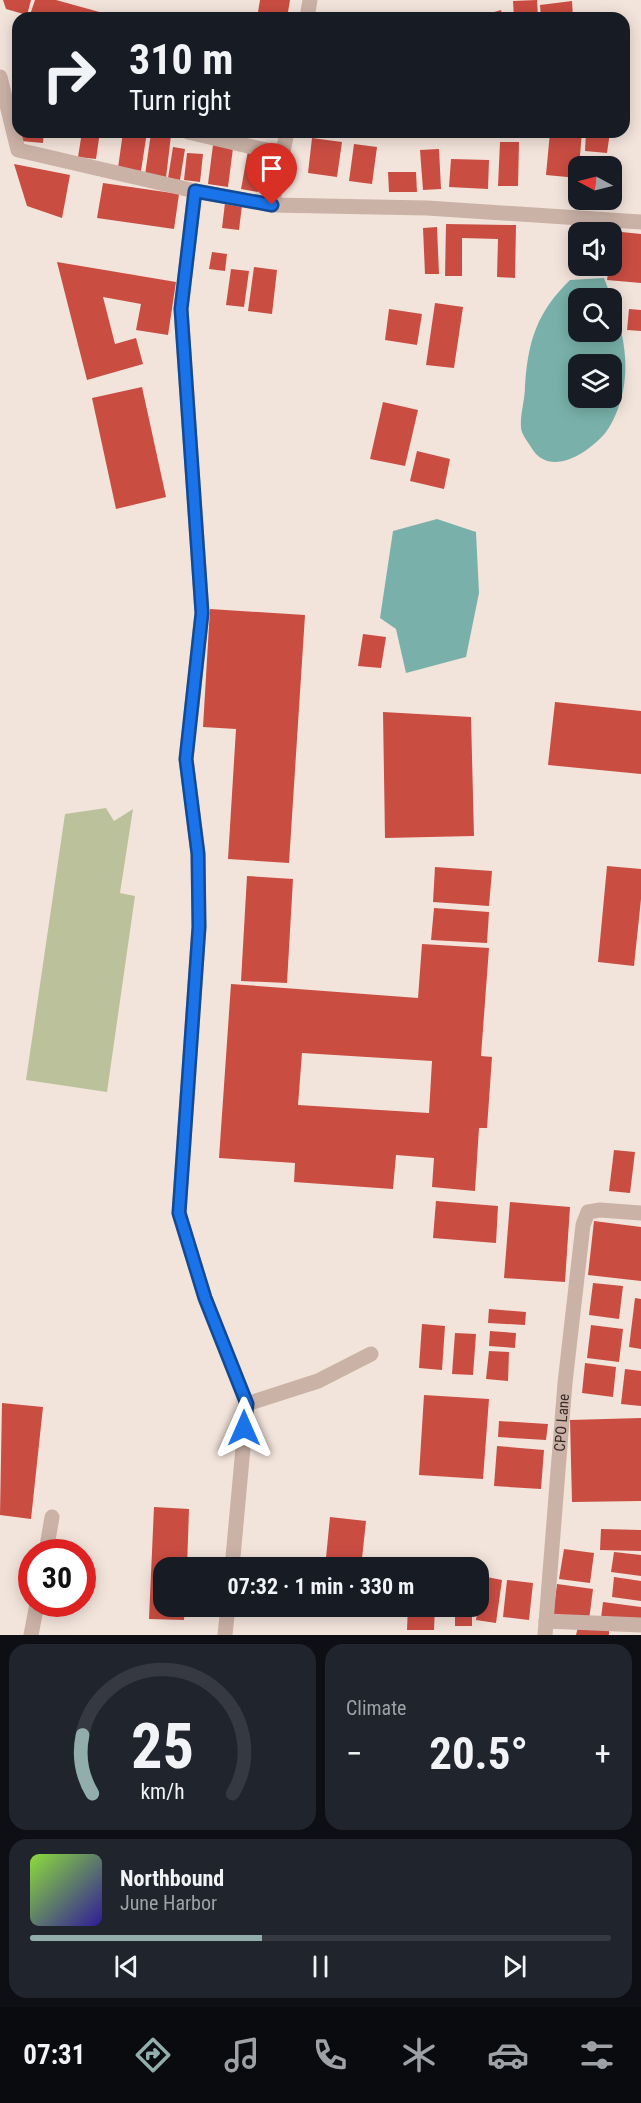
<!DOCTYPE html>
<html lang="en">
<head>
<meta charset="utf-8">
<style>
	body { margin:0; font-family:"Roboto Condensed",sans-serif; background:#20242c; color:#f1f3f6; height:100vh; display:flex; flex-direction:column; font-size:22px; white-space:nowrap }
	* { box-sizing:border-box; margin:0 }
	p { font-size:20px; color:#9ea1a6 }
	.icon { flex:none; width:33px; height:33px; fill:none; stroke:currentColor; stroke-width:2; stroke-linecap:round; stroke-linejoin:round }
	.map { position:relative; height:1635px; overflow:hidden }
	.drawer { display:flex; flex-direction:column; gap:9px; padding:9px; background:#0d0f14; flex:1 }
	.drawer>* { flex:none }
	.top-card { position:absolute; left:12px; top:12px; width:618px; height:126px; border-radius:18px; box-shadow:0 3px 15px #0003; background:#171b24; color:#f1f3f6; overflow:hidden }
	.needle { width:39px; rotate:277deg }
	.tools { position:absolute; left:568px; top:156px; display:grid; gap:12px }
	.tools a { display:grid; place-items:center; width:54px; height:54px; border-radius:12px; background:#171b24; box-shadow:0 3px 15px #0003; font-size:30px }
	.speed { position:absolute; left:18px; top:1539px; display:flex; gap:12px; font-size:30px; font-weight:700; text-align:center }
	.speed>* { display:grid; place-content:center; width:78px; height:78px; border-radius:50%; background:#171b24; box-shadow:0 3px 15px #0003; line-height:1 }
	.speed .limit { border:9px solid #d22; background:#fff; color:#111 }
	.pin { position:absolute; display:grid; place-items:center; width:51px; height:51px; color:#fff; margin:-62px -26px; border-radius:50% 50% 50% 0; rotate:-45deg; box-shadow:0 0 6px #0007 }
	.pin .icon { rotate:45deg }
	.me { position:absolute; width:66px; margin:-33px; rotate:0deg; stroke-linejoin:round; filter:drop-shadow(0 0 4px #0008) }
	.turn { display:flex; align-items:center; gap:21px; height:126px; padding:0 18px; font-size:27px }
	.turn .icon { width:78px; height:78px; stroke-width:2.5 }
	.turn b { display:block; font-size:42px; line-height:51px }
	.big { font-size:45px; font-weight:700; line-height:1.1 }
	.drawer .widget { flex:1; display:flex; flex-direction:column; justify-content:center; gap:9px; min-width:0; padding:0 21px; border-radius:18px; background:#20242c }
	.drawer .dial { align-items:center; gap:0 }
	.dial svg { height:156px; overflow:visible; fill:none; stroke:#363941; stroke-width:7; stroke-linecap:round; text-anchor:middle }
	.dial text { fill:#f1f3f6; stroke:none }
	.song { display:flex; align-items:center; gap:18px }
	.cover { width:72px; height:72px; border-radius:9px; background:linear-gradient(135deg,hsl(90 70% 55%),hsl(250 70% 35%)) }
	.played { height:6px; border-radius:3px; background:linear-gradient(90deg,#91aead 40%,#363941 40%) }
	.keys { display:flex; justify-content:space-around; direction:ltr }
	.heat { display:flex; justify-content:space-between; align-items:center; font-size:33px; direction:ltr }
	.drawer .tiles { flex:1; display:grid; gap:9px; grid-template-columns:1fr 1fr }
	.widget:last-child { grid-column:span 2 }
	.trip { position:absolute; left:153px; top:1557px; width:336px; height:60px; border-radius:18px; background:#171b24; box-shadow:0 3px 15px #0003; font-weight:700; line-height:60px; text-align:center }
	.tabs { display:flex; height:96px; justify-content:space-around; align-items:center; background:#090b0e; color:#9ea1a6 }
	.tabs .icon { width:42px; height:42px }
	.tabs .current { color:#91aead }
	.tabs b { font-size:27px; color:#f1f3f6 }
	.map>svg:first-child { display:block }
</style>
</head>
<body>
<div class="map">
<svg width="641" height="1635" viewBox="0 0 641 1635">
	<rect width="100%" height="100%" fill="#f3e4db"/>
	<polygon fill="#bbc29b" points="106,808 114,821 133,809 120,893 135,896 107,1092 26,1080 65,814"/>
	<g fill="#79b1aa" fill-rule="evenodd">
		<path d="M604,278c13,33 26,72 20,107 -2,15 -9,35 -18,47 -17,21 -57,47 -75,15 -3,-5 -10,-13 -10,-20 -1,-13 4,-27 4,-41 3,-45 12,-74 45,-106zM579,298h33v34h-33zM579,364h33v34h-33z"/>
		<polygon points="437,519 476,532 479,593 466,657 406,673 396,629 380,618 393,531"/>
	</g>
	<g fill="#ca4d42" fill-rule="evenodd">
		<polygon points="3,0 31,0 27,15 6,9"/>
		<polygon points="35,0 56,0 103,13 101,18 29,18"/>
		<polygon points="260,0 290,0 287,18 266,18 258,12"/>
		<polygon points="537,0 538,16 514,18 513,1"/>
		<polygon points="572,1 573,18 541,18 540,5"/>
		<polygon points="501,10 503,18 477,18 477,17"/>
		<polygon points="22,132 44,132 43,143 21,141"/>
		<polygon points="82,132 100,132 96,159 78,157"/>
		<polygon points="123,132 147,132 141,171 118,168"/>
		<polygon points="550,132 582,132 578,178 546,175"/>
		<polygon points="586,132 610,132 607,153 585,151"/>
		<polygon points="151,133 171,135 166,178 145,175"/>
		<polygon points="312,138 342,142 337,177 308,173"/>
		<polygon points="500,142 519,142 518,186 498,186"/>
		<polygon points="354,144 377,147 372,184 349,181"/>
		<polygon points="213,145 233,148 228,187 208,184"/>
		<polygon points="173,147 185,149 180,180 168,178"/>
		<polygon points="439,149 441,189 423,190 420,150"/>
		<polygon points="248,151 265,154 258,192 241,189"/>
		<polygon points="187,153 203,154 200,182 184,180"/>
		<polygon points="451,159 489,160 488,189 449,187"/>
		<polygon points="584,159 602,161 601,166 583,166"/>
		<polygon points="14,164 70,175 62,218 27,206"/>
		<polygon points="388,172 416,172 417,192 389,192"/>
		<polygon points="103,183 179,194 174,229 97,218"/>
		<polygon points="225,203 242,205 239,230 222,228"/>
		<polygon points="446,224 516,225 515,278 497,277 498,239 462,238 462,276 445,276"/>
		<polygon points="437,227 439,274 425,274 423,228"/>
		<polygon points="612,231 641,234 641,283 607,280 609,266 612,266"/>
		<polygon points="212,252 227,254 225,271 209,269"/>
		<polygon points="57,262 176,282 168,335 136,330 141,304 103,297 115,344 136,338 143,364 87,380"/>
		<polygon points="254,267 277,270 272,314 248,311"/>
		<polygon points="231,269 249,271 244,307 226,305"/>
		<polygon points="435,303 463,307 454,368 426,365"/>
		<polygon points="389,309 422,314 417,345 385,340"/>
		<polygon points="629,309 641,310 641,331 627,330"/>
		<polygon points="142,387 166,497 116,509 92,398"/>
		<polygon points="383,402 418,410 405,466 370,459"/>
		<polygon points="417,451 450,459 444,489 410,481"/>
		<polygon points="210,609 305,615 289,863 228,859 236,729 203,727"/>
		<polygon points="363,634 386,637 381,668 358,666"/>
		<polygon points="555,702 641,711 641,774 548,765"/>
		<polygon points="383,712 471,717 474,836 385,838"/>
		<polygon points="607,866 641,869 641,899 634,966 598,962"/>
		<polygon points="435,867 492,871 489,906 433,902"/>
		<polygon points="247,876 293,879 287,983 241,981"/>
		<polygon points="434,908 489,912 487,943 431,940"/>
		<path d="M422,944l67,4 -8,108 11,1 -5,71h-8l-4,63 -43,-4 2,-29 -38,-3 -3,34 -99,-7 1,-19 -76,-5 12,-174 187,14zM302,1053l130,8 -3,52 -131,-8z"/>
		<polygon points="614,1150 635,1152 630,1193 609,1191"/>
		<polygon points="436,1201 498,1206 496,1243 433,1238"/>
		<polygon points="510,1202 570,1207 565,1282 504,1278"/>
		<polygon points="594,1221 641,1227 641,1281 588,1275"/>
		<polygon points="593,1283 623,1286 619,1319 589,1315"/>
		<polygon points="635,1298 641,1299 641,1349 629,1347"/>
		<polygon points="489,1309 526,1312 525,1325 488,1323"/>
		<polygon points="422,1324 445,1326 442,1370 419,1368"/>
		<polygon points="591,1325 623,1329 619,1362 587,1358"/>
		<polygon points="490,1331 516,1333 515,1348 489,1346"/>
		<polygon points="455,1333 476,1334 473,1375 452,1374"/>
		<polygon points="489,1351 509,1352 508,1381 486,1379"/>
		<polygon points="585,1363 616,1367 613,1397 582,1393"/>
		<polygon points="625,1369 641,1371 641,1406 621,1404"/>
		<polygon points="424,1395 489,1399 483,1479 419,1475"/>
		<polygon points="2,1403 43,1407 31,1519 0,1515"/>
		<polygon points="641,1418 641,1501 572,1502 570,1420"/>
		<polygon points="499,1421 548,1424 546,1440 498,1437"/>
		<polygon points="497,1446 544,1450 541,1489 494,1486"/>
		<polygon points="154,1507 189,1509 187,1568 164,1568 164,1606 185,1606 184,1620 149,1619"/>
		<polygon points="330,1517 366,1521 361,1568 325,1568"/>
		<polygon points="601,1529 641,1530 641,1551 600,1550"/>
		<polygon points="564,1549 594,1553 590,1583 559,1579"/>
		<polygon points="614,1552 641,1555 641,1576 611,1572"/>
		<polygon points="482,1576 502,1580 496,1623 476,1620"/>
		<polygon points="614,1577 641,1581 641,1601 612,1597"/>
		<polygon points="507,1580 533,1583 529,1620 503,1617"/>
		<polygon points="557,1584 593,1589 589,1620 553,1615"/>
		<polygon points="603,1602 641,1607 641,1623 601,1618"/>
		<polygon points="408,1606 435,1606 434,1630 407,1630"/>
		<rect x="455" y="1606" width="17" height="20"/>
		<polygon points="578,1627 609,1631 609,1635 576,1635"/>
	</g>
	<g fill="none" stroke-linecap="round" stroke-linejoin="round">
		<g stroke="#cbb2a7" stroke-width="15">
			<polyline points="307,18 310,0"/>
			<polyline points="0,77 18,150 195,191 272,205 427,208 641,222"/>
			<polyline points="188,132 283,154"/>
			<polyline points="195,191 181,309 202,613 186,759 198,854 199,927 179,1213 205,1298 247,1404 232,1568"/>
			<polyline points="272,205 287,132"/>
			<polyline points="247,1404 318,1381 371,1354"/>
			<polyline points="46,1552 52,1517"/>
			<polyline points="546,1621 641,1625"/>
			<polyline points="31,1635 37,1604"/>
			<polyline points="225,1635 228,1606"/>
			<path id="s1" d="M545,1635l20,-252 18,-158 5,-13 12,-2 41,3"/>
		</g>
	</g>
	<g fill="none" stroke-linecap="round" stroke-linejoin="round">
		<g stroke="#114b97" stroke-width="15">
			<polyline id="route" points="244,1428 247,1404 205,1298 179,1213 199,927 198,854 186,759 202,613 181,309 195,191 272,205"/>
		</g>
		<use href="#route" stroke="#1a73e8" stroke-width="10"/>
	</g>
	<g text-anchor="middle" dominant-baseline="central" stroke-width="4.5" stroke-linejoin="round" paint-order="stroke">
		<g font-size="15" fill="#372a28" stroke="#faefe8">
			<text stroke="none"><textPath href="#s1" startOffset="213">CPO Lane</textPath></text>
		</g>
	</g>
</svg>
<div class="tools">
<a><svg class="needle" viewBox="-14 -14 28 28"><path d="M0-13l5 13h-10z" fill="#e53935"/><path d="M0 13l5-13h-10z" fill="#9ea1a6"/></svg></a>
<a><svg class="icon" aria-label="sound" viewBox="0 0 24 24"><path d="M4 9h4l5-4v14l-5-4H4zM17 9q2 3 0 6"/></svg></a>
<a><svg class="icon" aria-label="search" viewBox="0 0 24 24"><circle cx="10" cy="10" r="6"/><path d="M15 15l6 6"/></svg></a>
<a><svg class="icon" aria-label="layers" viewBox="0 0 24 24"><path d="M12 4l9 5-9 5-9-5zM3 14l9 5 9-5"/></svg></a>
</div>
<div class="speed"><div class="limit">30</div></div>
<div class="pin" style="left:272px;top:205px;background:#d93025"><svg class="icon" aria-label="arrive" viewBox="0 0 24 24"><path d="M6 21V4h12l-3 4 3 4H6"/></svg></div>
<svg class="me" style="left:244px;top:1428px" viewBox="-20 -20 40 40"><path d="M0-17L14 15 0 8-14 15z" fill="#1a73e8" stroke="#fff" stroke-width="4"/></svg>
<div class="trip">07:32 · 1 min · 330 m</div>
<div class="top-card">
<div class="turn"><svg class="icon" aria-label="right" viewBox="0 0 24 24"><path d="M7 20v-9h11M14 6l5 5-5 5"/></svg><div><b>310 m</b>Turn right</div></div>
</div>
</div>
<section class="drawer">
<div class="tiles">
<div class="widget dial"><svg viewBox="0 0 100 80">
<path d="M14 69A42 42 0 1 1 86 69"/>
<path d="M14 69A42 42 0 0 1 9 39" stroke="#91aead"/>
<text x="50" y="56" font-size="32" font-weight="700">25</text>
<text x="50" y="72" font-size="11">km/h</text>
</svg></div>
<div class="widget"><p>Climate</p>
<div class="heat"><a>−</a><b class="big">20.5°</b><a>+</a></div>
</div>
<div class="widget">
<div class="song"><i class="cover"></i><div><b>Northbound</b><p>June Harbor</p></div></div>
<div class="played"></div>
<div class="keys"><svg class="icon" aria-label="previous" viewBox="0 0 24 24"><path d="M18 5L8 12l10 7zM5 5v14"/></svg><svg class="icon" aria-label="pause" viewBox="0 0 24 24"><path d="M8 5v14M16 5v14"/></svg><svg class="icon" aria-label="next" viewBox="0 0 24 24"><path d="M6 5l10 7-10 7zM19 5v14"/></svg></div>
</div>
</div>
</section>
<nav class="tabs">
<b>07:31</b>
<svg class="icon current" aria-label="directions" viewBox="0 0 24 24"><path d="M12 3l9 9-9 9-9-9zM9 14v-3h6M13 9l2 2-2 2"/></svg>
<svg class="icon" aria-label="music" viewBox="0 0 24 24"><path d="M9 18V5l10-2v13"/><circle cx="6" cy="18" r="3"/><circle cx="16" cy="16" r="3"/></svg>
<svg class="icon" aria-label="phone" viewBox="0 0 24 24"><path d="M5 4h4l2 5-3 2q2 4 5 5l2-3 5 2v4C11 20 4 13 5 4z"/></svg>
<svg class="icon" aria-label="climate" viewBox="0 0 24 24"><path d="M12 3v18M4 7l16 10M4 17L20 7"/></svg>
<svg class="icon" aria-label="car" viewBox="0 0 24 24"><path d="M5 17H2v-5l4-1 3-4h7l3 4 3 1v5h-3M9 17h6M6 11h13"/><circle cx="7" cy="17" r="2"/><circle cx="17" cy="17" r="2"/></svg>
<svg class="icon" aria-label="filters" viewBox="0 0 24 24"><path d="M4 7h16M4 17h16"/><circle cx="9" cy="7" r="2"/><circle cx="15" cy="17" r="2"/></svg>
</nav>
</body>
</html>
